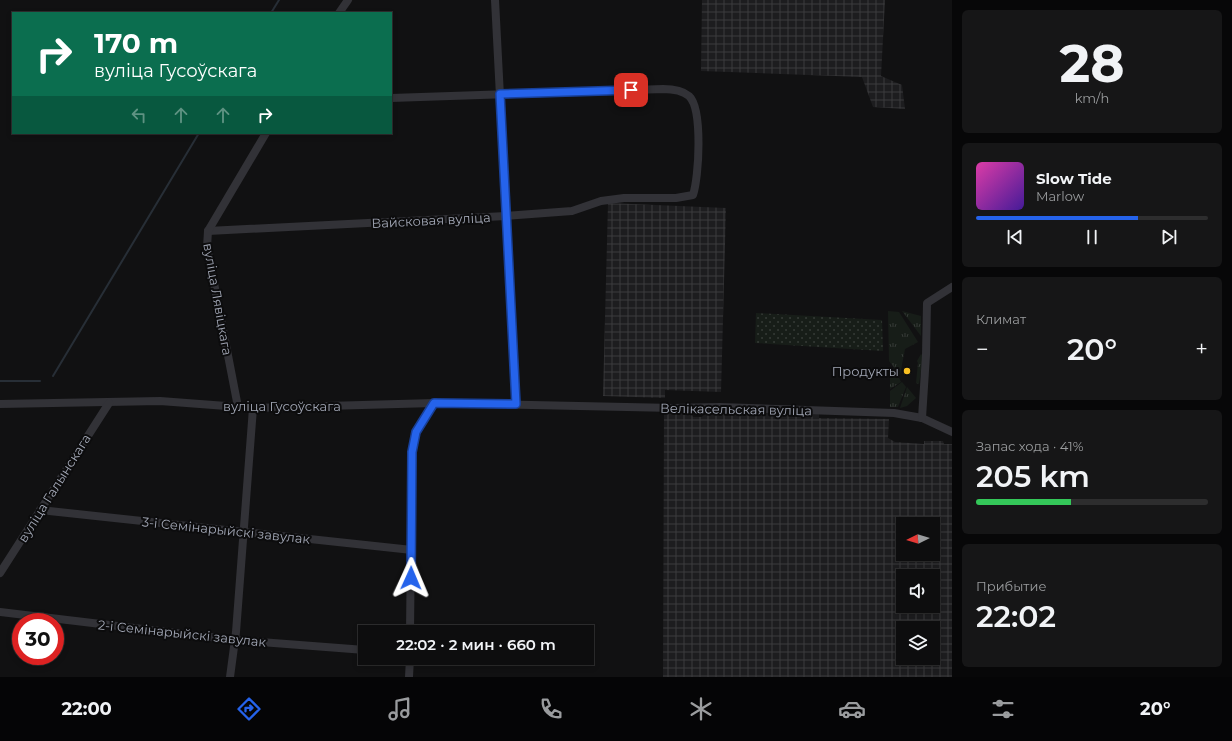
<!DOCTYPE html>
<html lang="ru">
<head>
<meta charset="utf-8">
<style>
	body { margin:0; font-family:Montserrat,sans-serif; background:#161617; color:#f1f3f6; height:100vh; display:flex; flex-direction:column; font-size:15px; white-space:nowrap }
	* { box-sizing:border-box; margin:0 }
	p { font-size:13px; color:#9a9c9e }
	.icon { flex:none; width:22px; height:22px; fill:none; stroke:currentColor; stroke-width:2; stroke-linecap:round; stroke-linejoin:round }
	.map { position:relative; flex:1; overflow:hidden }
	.sheet { display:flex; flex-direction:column; gap:10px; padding:10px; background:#070708; width:280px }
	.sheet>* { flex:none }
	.top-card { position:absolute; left:12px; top:12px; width:380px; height:122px; border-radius:0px; box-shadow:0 2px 6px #0003,0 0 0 1px #2d2d2e; background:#0b6e4f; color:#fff; overflow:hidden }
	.needle { width:26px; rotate:265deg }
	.controls { position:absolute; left:896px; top:517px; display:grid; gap:8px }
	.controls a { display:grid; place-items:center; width:44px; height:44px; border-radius:0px; background:#0d0d0e; box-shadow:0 2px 6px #0003,0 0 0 1px #2d2d2e; font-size:20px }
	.speed { position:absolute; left:12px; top:613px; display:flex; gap:8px; font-size:20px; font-weight:700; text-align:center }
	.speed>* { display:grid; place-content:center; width:52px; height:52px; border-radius:50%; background:#0d0d0e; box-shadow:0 2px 6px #0003,0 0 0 1px #2d2d2e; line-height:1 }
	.speed .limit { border:6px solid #d22; background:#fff; color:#111 }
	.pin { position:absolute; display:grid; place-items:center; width:34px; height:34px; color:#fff; margin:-17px; border-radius:8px; box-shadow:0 2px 6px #0006 }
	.me { position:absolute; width:44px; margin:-22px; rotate:1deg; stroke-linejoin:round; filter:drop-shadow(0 0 3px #0008) }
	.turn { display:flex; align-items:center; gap:14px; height:84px; padding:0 16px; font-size:18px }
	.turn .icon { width:52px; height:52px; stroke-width:2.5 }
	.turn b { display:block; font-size:28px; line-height:34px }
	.lanes { display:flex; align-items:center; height:38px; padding:0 16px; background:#0003; justify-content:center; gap:20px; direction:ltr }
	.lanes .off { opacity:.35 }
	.big { font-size:30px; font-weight:600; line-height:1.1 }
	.sheet .widget { flex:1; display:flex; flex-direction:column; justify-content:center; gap:6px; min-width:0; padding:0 14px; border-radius:6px; background:#161617 }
	.sheet .dial { align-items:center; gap:0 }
	.dial b { font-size:52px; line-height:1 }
	.song { display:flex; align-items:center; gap:12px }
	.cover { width:48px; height:48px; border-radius:6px; background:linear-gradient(135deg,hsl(320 70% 55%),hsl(260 70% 35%)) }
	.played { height:4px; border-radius:2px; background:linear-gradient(90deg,#2563eb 70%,#2d2d2e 70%) }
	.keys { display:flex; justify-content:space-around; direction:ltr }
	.heat { display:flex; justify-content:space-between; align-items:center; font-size:22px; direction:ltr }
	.charge { height:6px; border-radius:3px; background:linear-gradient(90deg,#34c759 41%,#2d2d2e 0) }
	.trip { position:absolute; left:358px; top:625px; width:236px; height:40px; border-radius:0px; background:#0d0d0e; box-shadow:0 2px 6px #0003,0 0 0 1px #2d2d2e; font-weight:600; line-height:40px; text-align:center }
	.dock { display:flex; height:64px; justify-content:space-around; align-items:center; background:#050506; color:#9a9c9e }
	.dock .icon { width:28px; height:28px }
	.dock .current { color:#2563eb }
	.dock b { font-size:18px; color:#f1f3f6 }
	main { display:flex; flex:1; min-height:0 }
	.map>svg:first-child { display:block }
</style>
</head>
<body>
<main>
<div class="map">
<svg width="952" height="677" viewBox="0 0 952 677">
	<defs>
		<pattern id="industrial-grid" width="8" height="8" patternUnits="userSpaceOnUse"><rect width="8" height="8" fill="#1d1d1f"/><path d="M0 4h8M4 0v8" fill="none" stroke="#3b3b3d"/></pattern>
		<pattern id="grass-tufts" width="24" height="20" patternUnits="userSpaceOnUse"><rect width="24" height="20" fill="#171d18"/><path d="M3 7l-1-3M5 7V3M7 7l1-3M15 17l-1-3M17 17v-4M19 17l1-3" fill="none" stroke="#363b37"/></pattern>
		<pattern id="garden-dots" width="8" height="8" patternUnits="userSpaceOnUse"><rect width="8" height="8" fill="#171d18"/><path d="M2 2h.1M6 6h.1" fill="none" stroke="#363b37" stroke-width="1.8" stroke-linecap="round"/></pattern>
	</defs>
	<rect width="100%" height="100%" fill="#111112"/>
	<g fill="url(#industrial-grid)" fill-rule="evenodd">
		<polygon points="702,0 885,0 881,76 902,85 905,109 873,107 862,77 701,71"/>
		<polygon points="608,203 726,208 721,392 665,390 665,398 603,396"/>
		<path d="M719,410l100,4v4l70,1 -1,19 7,4 29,2v-3h19l1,3h8v233h-289l1,-264 27,-1 2,5h9l4,-6zM903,524h30v30h-30zM903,576h30v30h-30zM903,628h30v30h-30z"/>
	</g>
	<g fill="url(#grass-tufts)">
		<polygon points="888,311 899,312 918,342 905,349 900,375 889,361"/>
		<polygon points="902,311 921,316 921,336"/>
		<polygon points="921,354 923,356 919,384 916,383 918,363 917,361"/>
		<polygon points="890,377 899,378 901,382 890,389"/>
		<polygon points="902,382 906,387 898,407 890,407 890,391"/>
		<polygon points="907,387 916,398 907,406 900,408"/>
	</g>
	<polygon fill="url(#garden-dots)" points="756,313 882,320 883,351 755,343"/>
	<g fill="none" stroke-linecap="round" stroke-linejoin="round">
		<g stroke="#272e36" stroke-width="2">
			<polyline points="271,13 279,0"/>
			<polyline points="53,376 199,133"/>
			<polyline points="0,381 40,381"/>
		</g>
		<g stroke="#323237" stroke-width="8">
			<polyline points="495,0 516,404"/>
			<polyline points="339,13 348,0"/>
			<path d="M208,231l298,-15 66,-5 29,-10 23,-3h52l17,-3c6,-18 10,-86 -4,-99 -7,-6 -18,-7 -26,-7l-272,9"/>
			<polyline points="0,404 160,401 253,408 434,403 674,408 720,407 894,413 922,418 952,432"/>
			<polyline points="238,407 207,247 208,231 266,133"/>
			<polyline points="922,418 926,355 927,303 952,287"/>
			<polyline points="40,510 412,550"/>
			<polyline points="0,573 109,403"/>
			<polyline points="0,612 235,640 365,650"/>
			<polyline points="410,632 412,452 416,432 434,403"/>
			<polyline points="230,677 236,632 253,408"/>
			<polyline points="409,677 410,658"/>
		</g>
	</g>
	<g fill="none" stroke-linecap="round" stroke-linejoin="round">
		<g stroke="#184099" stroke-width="10">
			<polyline id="route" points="411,578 412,452 416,432 434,403 516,404 500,94 631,90"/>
		</g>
		<use href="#route" stroke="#2563eb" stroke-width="7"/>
	</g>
	<circle fill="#f9bf22" stroke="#0c0c0d" stroke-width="1.5" cx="907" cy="371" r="4"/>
	<g text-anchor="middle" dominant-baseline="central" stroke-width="4" stroke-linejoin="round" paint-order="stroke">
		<g font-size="13" fill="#a1a6b4" stroke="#0c0c0d">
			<text transform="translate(431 220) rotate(-3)">Вайсковая вуліца</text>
			<text transform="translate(218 299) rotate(80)">вуліца Лявіцкага</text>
			<text x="282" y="406">вуліца Гусоўскага</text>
			<text transform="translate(736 409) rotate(1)">Велікасельская вуліца</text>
			<text transform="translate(54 488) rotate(-58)">вуліца Галынскага</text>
			<text transform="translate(226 530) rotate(6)">3-і Семінарыйскі завулак</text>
			<text transform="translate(182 633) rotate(6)">2-і Семінарыйскі завулак</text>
		</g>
		<g font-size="13" fill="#a1a6b4" stroke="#0c0c0d" text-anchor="end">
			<text x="899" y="371">Продукты</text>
		</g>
	</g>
</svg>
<div class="controls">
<a><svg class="needle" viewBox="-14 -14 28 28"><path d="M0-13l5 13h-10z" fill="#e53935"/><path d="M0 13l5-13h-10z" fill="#9a9c9e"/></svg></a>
<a><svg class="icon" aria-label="sound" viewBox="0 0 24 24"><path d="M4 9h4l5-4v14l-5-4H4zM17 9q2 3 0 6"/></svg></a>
<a><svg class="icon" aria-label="layers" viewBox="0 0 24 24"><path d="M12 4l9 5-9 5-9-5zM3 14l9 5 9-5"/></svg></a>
</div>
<div class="speed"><div class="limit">30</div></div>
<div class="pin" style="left:631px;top:90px;background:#d93025"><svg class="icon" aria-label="arrive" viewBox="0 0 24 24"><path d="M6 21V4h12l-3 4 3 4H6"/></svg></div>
<svg class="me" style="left:411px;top:578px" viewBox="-20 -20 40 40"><path d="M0-17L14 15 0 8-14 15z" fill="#2563eb" stroke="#fff" stroke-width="4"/></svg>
<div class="trip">22:02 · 2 мин · 660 m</div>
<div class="top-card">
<div class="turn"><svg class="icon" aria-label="right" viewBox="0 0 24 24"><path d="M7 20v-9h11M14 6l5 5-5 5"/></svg><div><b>170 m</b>вуліца Гусоўскага</div></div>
<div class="lanes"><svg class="icon off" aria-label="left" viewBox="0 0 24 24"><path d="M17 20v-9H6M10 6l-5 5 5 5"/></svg><svg class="icon off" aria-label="ahead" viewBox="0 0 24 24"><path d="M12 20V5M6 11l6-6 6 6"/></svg><svg class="icon off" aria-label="ahead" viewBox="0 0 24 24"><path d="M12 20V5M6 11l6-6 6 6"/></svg><svg class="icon" aria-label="right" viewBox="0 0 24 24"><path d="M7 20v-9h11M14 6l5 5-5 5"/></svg></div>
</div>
</div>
<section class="sheet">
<div class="widget dial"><b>28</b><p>km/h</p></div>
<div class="widget">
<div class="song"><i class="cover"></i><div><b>Slow Tide</b><p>Marlow</p></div></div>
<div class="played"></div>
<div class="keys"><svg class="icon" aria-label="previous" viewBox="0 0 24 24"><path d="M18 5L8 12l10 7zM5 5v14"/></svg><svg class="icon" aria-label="pause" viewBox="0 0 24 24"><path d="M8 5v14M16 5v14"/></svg><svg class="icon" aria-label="next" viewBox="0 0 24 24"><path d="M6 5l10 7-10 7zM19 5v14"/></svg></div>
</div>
<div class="widget"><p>Климат</p>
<div class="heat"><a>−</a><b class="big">20°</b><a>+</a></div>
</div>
<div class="widget"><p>Запас хода · 41%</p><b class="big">205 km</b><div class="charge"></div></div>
<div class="widget"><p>Прибытие</p><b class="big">22:02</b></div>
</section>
</main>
<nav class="dock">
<b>22:00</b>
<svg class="icon current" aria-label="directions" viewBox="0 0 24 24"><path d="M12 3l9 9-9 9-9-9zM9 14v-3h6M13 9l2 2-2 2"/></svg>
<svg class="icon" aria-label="music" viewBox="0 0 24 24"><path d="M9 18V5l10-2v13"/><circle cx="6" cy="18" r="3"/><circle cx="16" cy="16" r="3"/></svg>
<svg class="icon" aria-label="phone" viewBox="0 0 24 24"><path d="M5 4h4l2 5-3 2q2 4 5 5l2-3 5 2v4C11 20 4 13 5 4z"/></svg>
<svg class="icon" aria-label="climate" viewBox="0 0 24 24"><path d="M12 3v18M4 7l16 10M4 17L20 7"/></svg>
<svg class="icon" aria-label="car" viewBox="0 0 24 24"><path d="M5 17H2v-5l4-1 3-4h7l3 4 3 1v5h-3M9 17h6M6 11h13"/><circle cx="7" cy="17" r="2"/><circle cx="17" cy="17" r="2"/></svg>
<svg class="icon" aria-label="filters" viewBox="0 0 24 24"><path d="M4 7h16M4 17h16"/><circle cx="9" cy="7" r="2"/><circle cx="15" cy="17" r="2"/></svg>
<b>20°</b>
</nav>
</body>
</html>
